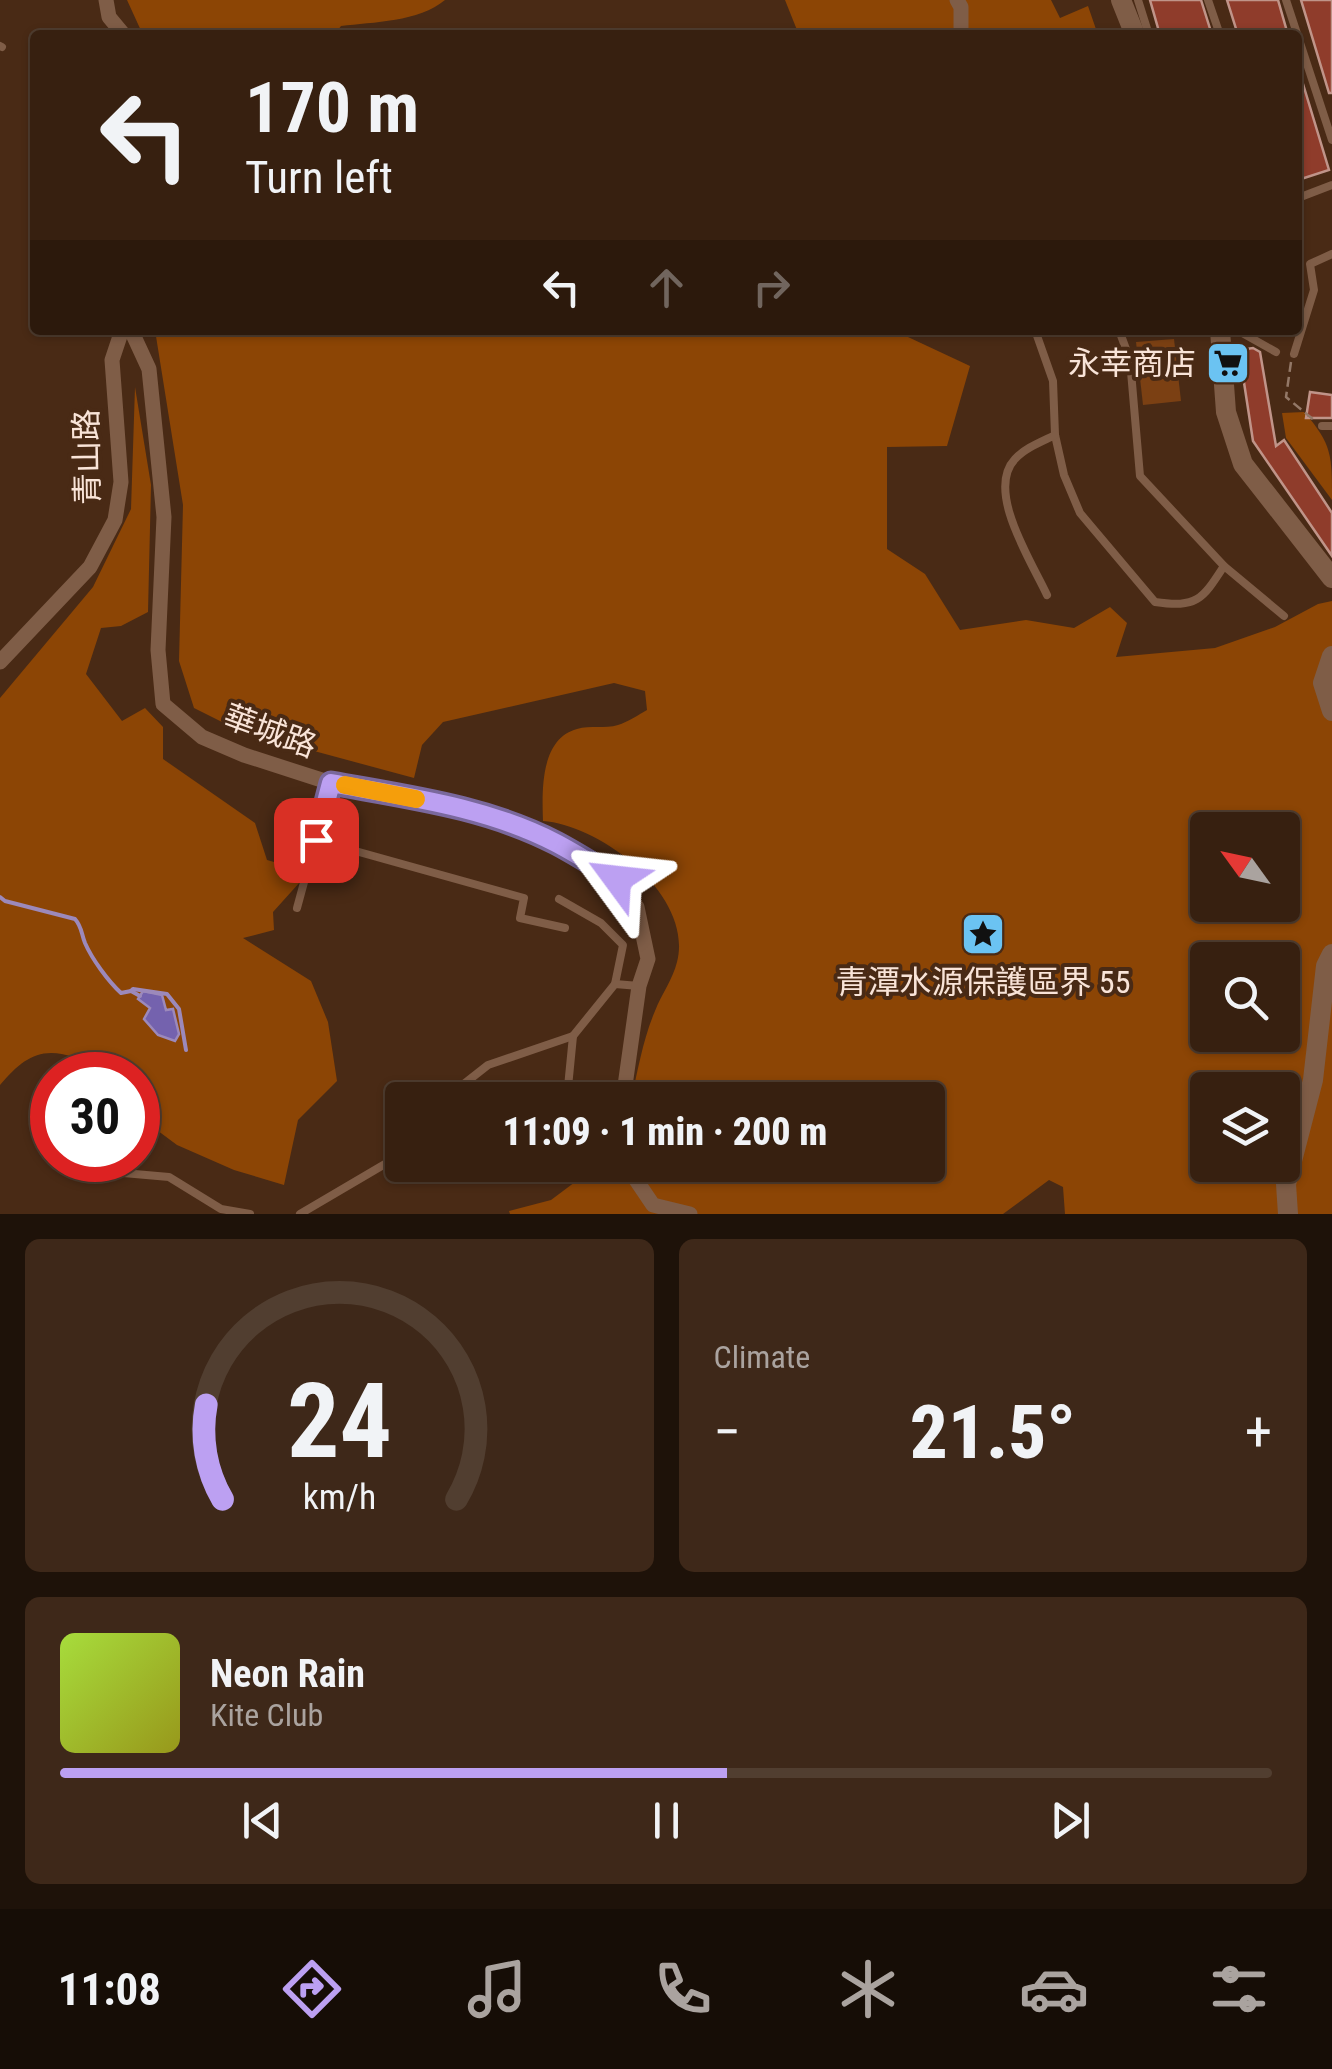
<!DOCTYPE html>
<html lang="en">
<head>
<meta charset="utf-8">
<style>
	body { margin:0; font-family:"Roboto Condensed","Noto Sans TC",sans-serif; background:#3e2819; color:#f1f3f6; height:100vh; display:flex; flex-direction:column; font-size:38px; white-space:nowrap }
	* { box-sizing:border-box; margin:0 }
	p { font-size:32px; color:#aaa39f }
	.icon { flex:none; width:55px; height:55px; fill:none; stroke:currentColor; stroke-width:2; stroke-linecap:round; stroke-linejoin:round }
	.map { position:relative; height:1214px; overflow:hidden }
	.drawer { display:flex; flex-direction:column; gap:25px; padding:25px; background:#1e1209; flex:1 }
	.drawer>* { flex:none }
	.guide { position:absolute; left:30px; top:30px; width:1272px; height:305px; border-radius:10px; box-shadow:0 2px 8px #0004,0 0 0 2px #513e30; background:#372010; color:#f1f3f6; overflow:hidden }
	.needle { width:65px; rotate:303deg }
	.fabs { position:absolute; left:1190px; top:812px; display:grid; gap:20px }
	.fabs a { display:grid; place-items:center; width:110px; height:110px; border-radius:10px; background:#372010; box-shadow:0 2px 8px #0004,0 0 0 2px #513e30; font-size:50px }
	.speed { position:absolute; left:30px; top:1052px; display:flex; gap:20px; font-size:50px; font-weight:700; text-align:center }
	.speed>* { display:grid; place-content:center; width:130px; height:130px; border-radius:50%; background:#372010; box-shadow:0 2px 8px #0004,0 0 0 2px #513e30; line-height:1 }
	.speed .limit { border:15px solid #d22; background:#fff; color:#111 }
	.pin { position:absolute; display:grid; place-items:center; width:85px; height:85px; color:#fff; margin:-42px; border-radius:20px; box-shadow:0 5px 15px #0006 }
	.me { position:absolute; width:110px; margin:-55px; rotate:300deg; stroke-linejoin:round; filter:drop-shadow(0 0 8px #0008) }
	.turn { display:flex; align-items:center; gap:35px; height:210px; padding:0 50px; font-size:45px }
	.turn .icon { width:130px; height:130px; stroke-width:2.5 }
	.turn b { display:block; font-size:70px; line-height:85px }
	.lanes { display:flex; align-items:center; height:95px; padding:0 50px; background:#0003; justify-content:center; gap:50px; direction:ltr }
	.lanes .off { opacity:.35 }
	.big { font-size:75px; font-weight:800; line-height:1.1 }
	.drawer .tile { flex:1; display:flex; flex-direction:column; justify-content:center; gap:15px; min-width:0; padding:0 35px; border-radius:15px; background:#3e2819 }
	.drawer .dial { align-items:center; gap:0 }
	.dial svg { height:260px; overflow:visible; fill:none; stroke:#513e30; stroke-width:7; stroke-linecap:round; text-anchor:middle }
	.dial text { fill:#f1f3f6; stroke:none }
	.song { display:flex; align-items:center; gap:30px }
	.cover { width:120px; height:120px; border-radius:15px; background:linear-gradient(135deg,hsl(80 70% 55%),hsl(60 70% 35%)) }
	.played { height:10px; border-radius:5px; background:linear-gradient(90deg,#bca0f2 55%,#513e30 55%) }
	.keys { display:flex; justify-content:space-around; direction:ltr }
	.heat { display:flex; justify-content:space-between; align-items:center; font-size:55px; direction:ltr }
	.drawer .tiles { flex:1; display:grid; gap:25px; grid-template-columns:1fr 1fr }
	.tile:last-child { grid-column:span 2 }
	.trip { position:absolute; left:385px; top:1082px; width:560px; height:100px; border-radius:10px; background:#372010; box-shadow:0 2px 8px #0004,0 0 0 2px #513e30; font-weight:800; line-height:100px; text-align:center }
	.dock { display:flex; height:160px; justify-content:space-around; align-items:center; background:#160d06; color:#aaa39f }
	.dock .icon { width:70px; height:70px }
	.dock .current { color:#bca0f2 }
	.dock b { font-size:45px; color:#f1f3f6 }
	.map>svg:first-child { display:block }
</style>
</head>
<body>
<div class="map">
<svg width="1332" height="1214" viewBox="0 0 1332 1214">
	<rect width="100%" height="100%" fill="#492a15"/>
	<polygon fill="#7b4013" points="1174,339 1181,401 1143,405 1136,342"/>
	<g fill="#8c4505" fill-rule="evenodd">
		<path d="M127,0h318c-26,22 -72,22 -104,26l-7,9h-191z"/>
		<polygon points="785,0 1051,0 1060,18 1088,6 1098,35 799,35"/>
		<path d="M155,330h754l-1,7 62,29 -23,80 -60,1v102l38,25 35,56 66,-10 48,8 36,-21 17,16 -11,34 99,-9 60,-21 43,-23 14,-3v613h-267l-2,-27 -14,-7 -46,34h-493l-1,-3 42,-11 24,-18 35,-6 18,-11h300v-65h-297c7,-30 12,-61 24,-89 6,-16 18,-32 22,-49 17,-66 -76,-137 -134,-141 -1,-30 -3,-82 34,-92 13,-4 28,0 41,-4 10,-3 20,-10 29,-15l-2,-19 -31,-8 -171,39 -21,23 -8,33 -174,-47 -46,-23 -15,-47 4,-156zM1208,830h74v75h-74zM1208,960h74v75h-74zM1208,1090h74v75h-74z"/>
		<path d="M135,387l16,98 -3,127 -27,14 -20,2 -15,46 36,47 23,-13 18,19v32l92,64 12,37 42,12 -36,40 1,18 -31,8 68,43 17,41 9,59 -39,39 -14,65 -50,-15 -57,-25 -39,-29v-41h-36c-7,-10 -15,-12 -26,-17 -35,-13 -53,0 -76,27v-387l93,-111 38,-78z"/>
		<path d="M1304,412c28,32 28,43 28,88l-46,-62 -4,-25z"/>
	</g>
	<polygon fill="#7462ae" stroke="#9c89bb" stroke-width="2.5" points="143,991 162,995 166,1010 173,1009 179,1034 175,1041 158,1035 144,1019 150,1008 138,999"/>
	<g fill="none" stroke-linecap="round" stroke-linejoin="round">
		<g stroke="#9c89bb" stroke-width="4">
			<path d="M0,897l5,4 70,18c7,8 6,14 10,24 7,16 23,38 36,50l10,-2 9,5"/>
			<polyline points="131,991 133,989 167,994 179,1009 186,1050"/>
		</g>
	</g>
	<g fill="#8f3c2b" stroke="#c09489" stroke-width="2.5">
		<polygon points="1150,0 1201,0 1212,35 1160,35"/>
		<polygon points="1227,0 1278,0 1288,35 1238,35"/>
		<polygon points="1301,0 1332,0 1332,93 1329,93"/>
		<polygon points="1300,74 1329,170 1298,180 1298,75"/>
		<polygon points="1253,348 1260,352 1276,446 1284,440 1332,513 1332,556 1253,441 1239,350"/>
		<polygon points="1310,392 1332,395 1332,418 1306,418"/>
	</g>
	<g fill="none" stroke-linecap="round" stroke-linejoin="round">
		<polyline stroke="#937867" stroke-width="2.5" stroke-dasharray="10 5" stroke-linecap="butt" points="1291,362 1286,397 1314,420"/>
		<g stroke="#7f5d47" stroke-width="8">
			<polyline points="1138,0 1149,35"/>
			<polyline points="1208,0 1220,35"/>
			<polyline points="1286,0 1332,140"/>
			<polyline points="0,46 2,47"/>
			<polyline points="1298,198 1332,185"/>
			<path d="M1035,330l18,51 2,54 9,40 16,38 75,89c42,6 47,-2 69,-36"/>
			<polyline points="1119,330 1130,360 1140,476 1224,566 1284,616"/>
			<polyline points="1237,330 1276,352"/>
			<polyline points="1294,354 1314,290 1310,264 1332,254"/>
			<polyline points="1322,426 1332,426"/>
			<path d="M1047,595c-15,-33 -62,-104 -32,-136 10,-11 26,-17 40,-24"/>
			<polyline points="316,840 524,898 520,918 565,928"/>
			<polyline points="559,899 601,923 623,945 615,984"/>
			<polyline points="297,908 331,783"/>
			<polyline points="453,1100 460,1087 488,1065 573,1036 615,984 639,986"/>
			<polyline points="562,1100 568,1087 573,1036"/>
			<polyline points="43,1144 52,1149"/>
			<polyline points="71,1160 89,1170 169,1177 221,1209 250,1214"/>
			<polyline points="300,1214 402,1154"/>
		</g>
		<g stroke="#7f5d47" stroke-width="15">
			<polyline points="106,0 109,17 124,35"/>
			<polyline points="957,0 961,7 961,35"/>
			<polyline points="131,330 149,369 164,517 158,650 163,704 202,737 244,755 331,783 445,804 501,820 554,842 617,879 637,907 648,959 639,986 623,1100"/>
			<polyline points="0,662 90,567 115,520 121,482 112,360 122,330"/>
			<polyline points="626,1165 653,1205 690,1214"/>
		</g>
		<g stroke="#7f5d47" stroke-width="20">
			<polyline points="1121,0 1135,35"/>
			<polyline points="1220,330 1226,412 1243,464 1332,578"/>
			<polyline points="1332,656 1323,683 1332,711"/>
			<polyline points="1288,1214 1286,1184 1313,1080 1326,966 1332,954"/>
		</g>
	</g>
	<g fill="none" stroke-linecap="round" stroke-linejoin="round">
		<g stroke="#7a689d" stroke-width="25">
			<path id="route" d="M316,840l15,-57c76,14 156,24 225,60 21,11 41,24 61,36"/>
		</g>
		<use href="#route" stroke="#bca0f2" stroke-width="18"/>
		<polyline stroke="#f59e0b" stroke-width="18" points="345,785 416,799"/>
	</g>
	<defs>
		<g id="supermarket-square" transform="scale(2.25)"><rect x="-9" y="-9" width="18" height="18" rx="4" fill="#6bc3f2" stroke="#492a15"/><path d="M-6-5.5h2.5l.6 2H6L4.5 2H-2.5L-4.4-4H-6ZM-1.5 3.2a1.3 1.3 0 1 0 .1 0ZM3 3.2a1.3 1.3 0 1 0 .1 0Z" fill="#111"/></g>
		<g id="sight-square" transform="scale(2.25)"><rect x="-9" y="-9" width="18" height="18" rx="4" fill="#6bc3f2" stroke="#492a15"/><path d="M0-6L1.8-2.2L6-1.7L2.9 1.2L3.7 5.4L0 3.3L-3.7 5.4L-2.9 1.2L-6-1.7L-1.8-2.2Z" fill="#111"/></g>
	</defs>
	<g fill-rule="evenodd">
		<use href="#supermarket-square" x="1228" y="363"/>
		<use href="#sight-square" x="983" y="934"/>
	</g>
	<g text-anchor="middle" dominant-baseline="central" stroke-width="8" stroke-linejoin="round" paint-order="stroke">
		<g font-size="32" fill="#f9e4d8" stroke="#492a15" text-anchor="end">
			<text x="1196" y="363">永幸商店</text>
			<text x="983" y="982" text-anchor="middle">青潭水源保護區界 55</text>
		</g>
		<g font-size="32" fill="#f9e4d8" stroke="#492a15">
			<text transform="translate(87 457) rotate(-91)">青山路</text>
			<text transform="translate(270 731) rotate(20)">華城路</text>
		</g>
	</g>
</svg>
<div class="fabs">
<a><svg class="needle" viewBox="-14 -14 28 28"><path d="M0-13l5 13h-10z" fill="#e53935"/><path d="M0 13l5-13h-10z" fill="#aaa39f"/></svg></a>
<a><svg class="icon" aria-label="search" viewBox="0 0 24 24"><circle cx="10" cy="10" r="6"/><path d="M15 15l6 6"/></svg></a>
<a><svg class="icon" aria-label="layers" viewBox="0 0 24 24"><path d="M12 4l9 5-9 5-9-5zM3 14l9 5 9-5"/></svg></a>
</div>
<div class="speed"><div class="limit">30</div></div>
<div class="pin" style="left:316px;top:840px;background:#d93025"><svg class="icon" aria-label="arrive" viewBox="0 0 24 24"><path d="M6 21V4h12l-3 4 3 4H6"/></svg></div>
<svg class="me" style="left:617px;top:879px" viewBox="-20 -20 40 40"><path d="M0-17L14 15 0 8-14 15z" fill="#bca0f2" stroke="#fff" stroke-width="4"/></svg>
<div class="trip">11:09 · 1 min · 200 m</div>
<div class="guide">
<div class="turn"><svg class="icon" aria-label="left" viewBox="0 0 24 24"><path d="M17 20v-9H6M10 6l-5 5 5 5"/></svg><div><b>170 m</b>Turn left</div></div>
<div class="lanes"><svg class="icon" aria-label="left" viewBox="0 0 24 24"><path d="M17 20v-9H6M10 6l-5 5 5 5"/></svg><svg class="icon off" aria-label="ahead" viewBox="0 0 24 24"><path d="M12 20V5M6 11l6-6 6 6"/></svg><svg class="icon off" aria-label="right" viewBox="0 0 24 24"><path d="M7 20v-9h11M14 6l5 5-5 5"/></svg></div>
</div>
</div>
<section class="drawer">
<div class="tiles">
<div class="tile dial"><svg viewBox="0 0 100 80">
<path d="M14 69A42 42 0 1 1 86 69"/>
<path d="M14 69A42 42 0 0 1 9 40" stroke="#bca0f2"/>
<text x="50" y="56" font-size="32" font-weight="700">24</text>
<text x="50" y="72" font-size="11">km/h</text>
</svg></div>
<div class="tile"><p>Climate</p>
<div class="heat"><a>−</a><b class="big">21.5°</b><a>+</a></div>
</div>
<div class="tile">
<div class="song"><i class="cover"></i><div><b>Neon Rain</b><p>Kite Club</p></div></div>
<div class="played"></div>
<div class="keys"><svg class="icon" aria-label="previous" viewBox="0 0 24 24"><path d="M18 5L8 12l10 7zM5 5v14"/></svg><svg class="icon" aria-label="pause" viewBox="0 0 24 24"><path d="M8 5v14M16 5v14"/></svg><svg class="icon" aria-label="next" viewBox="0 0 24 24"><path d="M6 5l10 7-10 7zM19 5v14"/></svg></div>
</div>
</div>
</section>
<nav class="dock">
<b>11:08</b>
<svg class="icon current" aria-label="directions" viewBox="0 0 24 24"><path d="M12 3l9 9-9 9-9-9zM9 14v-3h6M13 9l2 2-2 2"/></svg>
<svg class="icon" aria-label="music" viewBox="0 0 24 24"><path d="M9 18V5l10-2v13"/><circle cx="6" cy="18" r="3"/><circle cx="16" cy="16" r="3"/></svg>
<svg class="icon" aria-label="phone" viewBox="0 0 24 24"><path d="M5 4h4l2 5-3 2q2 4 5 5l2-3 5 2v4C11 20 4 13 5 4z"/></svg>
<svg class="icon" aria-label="climate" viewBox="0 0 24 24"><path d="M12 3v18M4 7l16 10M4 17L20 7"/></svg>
<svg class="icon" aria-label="car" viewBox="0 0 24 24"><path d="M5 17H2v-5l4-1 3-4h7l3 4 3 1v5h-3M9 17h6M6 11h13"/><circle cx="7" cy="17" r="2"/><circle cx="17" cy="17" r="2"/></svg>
<svg class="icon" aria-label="filters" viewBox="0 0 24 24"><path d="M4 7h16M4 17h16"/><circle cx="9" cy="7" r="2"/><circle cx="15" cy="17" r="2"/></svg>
</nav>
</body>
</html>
